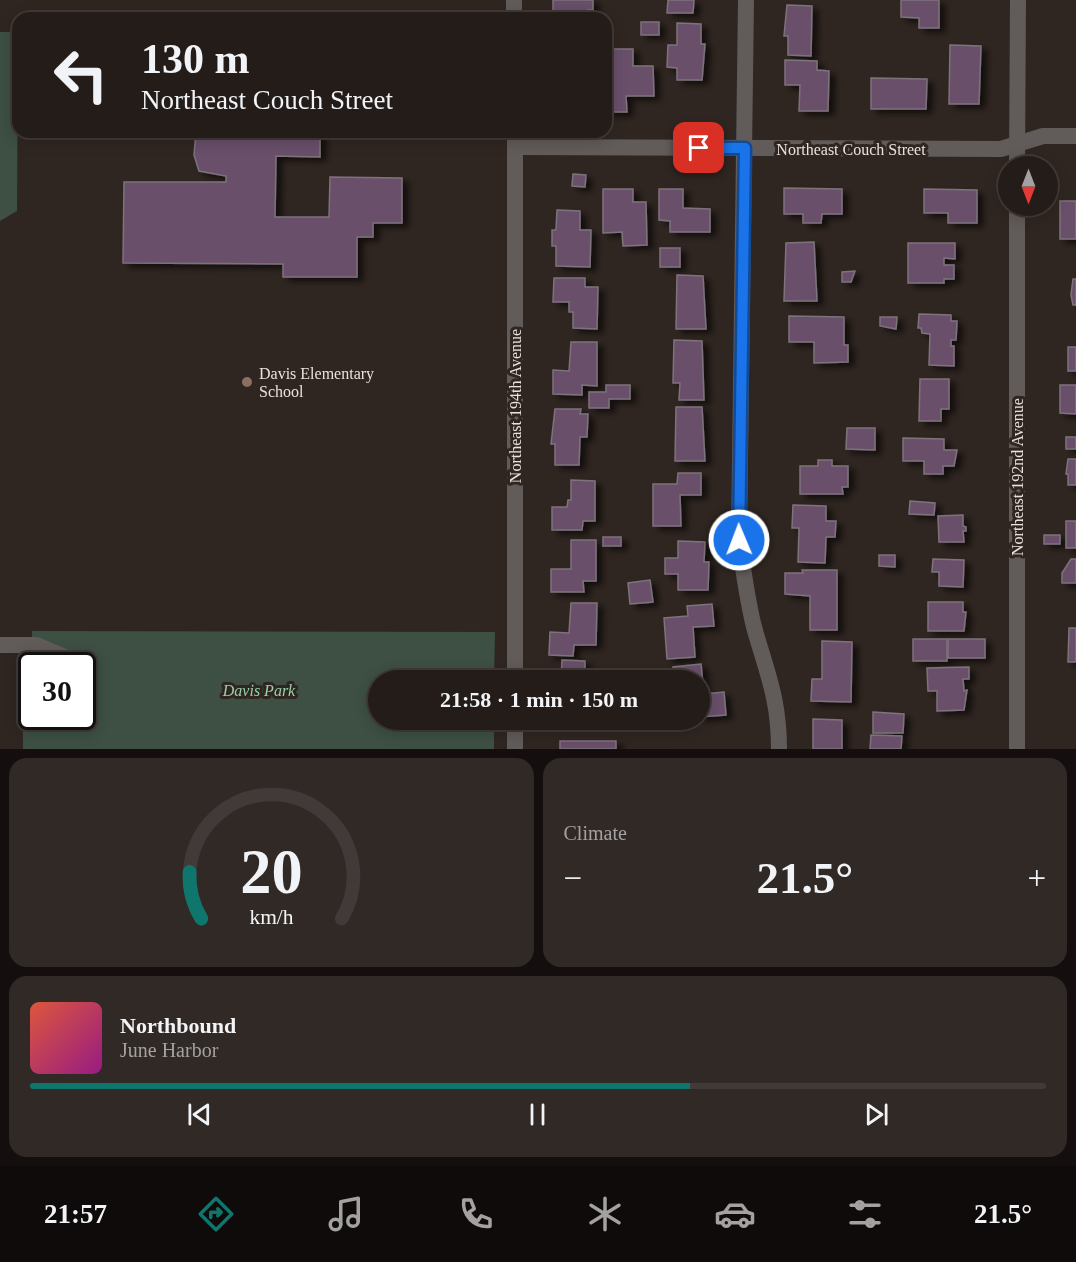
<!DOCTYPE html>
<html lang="en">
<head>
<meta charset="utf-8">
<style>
	body { margin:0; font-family:"Times New Roman",serif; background:#302926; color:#f1f3f6; height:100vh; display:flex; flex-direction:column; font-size:22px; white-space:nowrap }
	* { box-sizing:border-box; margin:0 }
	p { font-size:20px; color:#a3a1a2 }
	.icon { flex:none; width:33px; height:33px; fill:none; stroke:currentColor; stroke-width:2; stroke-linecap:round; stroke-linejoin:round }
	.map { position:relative; height:749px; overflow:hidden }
	.sheet { display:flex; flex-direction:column; gap:9px; padding:9px; background:#140f0e; flex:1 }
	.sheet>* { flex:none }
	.top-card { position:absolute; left:12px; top:12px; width:600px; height:126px; border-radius:18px; box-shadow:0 3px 15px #0003,0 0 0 2px #413a38; background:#241c19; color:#f1f3f6; overflow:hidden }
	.needle { width:39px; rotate:180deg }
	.tools { position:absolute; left:998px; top:156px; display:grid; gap:12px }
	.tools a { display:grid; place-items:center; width:60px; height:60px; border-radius:50%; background:#241c19; box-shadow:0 3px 15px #0003,0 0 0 2px #413a38; font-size:30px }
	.speed { position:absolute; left:18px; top:652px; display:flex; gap:12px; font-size:30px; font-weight:700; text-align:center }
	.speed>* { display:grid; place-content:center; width:78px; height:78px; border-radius:50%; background:#241c19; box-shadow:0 3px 15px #0003,0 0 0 2px #413a38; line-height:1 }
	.speed .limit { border:3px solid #111; border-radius:9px; background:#fff; color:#111 }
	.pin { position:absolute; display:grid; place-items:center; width:51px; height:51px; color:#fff; margin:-26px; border-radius:12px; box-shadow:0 3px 9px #0006 }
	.me { position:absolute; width:66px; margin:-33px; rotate:359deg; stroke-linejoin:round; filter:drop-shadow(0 0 4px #0008) }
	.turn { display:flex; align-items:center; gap:21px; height:126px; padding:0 30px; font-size:27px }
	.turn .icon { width:78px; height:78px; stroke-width:2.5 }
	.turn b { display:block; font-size:42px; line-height:51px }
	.big { font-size:45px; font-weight:800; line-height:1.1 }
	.sheet .card { flex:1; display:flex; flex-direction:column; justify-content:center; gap:9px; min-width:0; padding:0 21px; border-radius:18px; background:#302926 }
	.sheet .dial { align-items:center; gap:0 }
	.dial svg { height:156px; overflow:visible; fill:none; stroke:#413a38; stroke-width:7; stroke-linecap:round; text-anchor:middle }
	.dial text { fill:#f1f3f6; stroke:none }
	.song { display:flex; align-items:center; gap:18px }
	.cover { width:72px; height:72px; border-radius:9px; background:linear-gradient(135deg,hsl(10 70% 55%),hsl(310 70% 35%)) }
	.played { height:6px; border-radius:3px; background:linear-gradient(90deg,#0f766e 65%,#413a38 65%) }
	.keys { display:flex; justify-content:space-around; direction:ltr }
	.heat { display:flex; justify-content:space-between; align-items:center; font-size:33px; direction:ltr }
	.sheet .tiles { flex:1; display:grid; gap:9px; grid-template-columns:1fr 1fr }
	.card:last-child { grid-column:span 2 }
	.trip { position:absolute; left:368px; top:670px; width:342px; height:60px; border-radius:30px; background:#241c19; box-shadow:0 3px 15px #0003,0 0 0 2px #413a38; font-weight:800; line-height:60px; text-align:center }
	.tabs { display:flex; height:96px; justify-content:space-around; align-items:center; background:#0e0b0a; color:#a3a1a2 }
	.tabs .icon { width:42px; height:42px }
	.tabs .selected { color:#0f766e }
	.tabs b { font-size:27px; color:#f1f3f6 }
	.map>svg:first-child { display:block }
</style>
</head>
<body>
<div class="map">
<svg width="1076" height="749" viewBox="0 0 1076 749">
	<defs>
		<filter id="shadow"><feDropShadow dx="6" dy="4" stdDeviation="3" flood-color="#0009"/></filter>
	</defs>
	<rect width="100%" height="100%" fill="#302621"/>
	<g fill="#3d5043">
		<polygon points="0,32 18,32 17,211 0,221"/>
		<polygon points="32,631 495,632 494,681 378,681 378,720 494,720 494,749 23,749 23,669 31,668 32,717 82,717 82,666 32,666"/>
	</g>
	<g fill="#694f6a" stroke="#7c737c" stroke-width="1.5" filter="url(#shadow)">
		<polygon points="553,0 593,0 593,10 588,10 588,14 553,14"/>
		<polygon points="668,0 694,0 693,13 667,13"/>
		<polygon points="901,0 939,0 939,28 919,28 919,18 901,17"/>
		<polygon points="787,5 812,6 811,56 788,55 788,36 784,36"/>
		<rect x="641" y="22" width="18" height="13"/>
		<polygon points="677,23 701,24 701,44 705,44 702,80 677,80 677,68 667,67 668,45 677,45"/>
		<polygon points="950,45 981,46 979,104 949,104"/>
		<polygon points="611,49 633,49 633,66 653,66 654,96 626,96 627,112 606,112 606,79 611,79"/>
		<polygon points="785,60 817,61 817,70 829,71 828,111 799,111 800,85 785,85"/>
		<polygon points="871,78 927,79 926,109 871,109"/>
		<polygon points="196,132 320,132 320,157 276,156 275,217 329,217 330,177 402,178 402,223 373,223 373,237 357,237 357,277 283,277 283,264 123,263 124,182 226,182 226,176 199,171 194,155"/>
		<polygon points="573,174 586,175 585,187 572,186"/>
		<polygon points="784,188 842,189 842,214 822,214 821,223 803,223 803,214 784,214"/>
		<polygon points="603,189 633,189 633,202 646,202 647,245 623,246 622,232 603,233"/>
		<polygon points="659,189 683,189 683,208 710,209 710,232 670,232 670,221 659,220"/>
		<polygon points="924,189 977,190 977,223 948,223 948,213 924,213"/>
		<rect x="1060" y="201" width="16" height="38"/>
		<polygon points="557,210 580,211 580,230 591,230 590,267 556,266 556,246 552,246 552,230 556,230"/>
		<polygon points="814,242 817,301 784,301 786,243"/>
		<polygon points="908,243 955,243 955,259 944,258 944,265 954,265 954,279 944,279 944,283 908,283"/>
		<rect x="660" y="248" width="20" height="19"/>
		<polygon points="855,271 851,282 842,282 842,272"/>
		<polygon points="677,275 703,276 706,329 676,329"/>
		<polygon points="554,278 585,278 585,287 598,287 597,329 573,328 573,312 569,312 569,302 553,302"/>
		<polygon points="1073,279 1076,279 1076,305 1073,305 1071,295"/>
		<polygon points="919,314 951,315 951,321 957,321 956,340 951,340 951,346 954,346 954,366 929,365 930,334 922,333 921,328 918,328"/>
		<polygon points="789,316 844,317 844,345 848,345 848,362 814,363 814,342 789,342"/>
		<polygon points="880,317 897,317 896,329 880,326"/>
		<polygon points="674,340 702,341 704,400 679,400 680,383 673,383"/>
		<polygon points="571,342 597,342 597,386 582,385 582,395 553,394 553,370 569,371"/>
		<rect x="1068" y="347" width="8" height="24"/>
		<polygon points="920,379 949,379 949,409 941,409 941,421 919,421"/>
		<polygon points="606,385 630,385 630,399 609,399 609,408 589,408 589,392 606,392"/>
		<polygon points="1060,385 1076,385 1076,414 1060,413"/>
		<polygon points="676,407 702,407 705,461 675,461"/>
		<polygon points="555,409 581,409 580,414 588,414 587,437 580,437 579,465 555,465 555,444 551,444"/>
		<polygon points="847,428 875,428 875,450 846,449"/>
		<rect x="1066" y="437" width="10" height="12"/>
		<polygon points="903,438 944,439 944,450 957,450 954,466 943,466 943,474 924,474 924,461 903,461"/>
		<polygon points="1068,459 1076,459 1076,485 1068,485 1068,474 1066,474"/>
		<polygon points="818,460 832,460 832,466 848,466 848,487 842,487 843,494 800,494 800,466 818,466"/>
		<polygon points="678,473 701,473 701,495 680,495 681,526 653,526 653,484 677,484"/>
		<polygon points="571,480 595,481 595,521 583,521 582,530 552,530 552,507 567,507 568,500 571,500"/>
		<polygon points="910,501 935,503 934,515 909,514"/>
		<polygon points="793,505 826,506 826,521 836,521 835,537 826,537 825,563 798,562 799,528 792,528"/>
		<polygon points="963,515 963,526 966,527 966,531 963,531 964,542 939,542 938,516"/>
		<rect x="1066" y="521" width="10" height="27"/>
		<rect x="1044" y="535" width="16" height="9"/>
		<rect x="603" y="537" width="18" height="9"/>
		<polygon points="571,540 596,540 596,581 583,581 584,592 551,592 551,569 571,569"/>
		<polygon points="678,541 705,542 704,562 709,562 708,590 678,590 678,574 665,574 665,558 678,558"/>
		<polygon points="879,555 895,555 895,567 879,566"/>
		<polygon points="933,559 964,560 963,587 939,586 939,572 932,572"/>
		<polygon points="1071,559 1076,559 1076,583 1062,583 1062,573"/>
		<polygon points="802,570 837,570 837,630 810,630 810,596 785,594 785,573 803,573"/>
		<polygon points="650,580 653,602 630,604 628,583"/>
		<polygon points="928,602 963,602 963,612 966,612 964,631 928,631"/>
		<polygon points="571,603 597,603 596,645 574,645 573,656 549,655 550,632 569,633"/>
		<polygon points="712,604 714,626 693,627 695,657 667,659 664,618 688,616 687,606"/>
		<polygon points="1069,628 1076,628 1076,662 1068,662"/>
		<rect x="913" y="639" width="34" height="22"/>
		<rect x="948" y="639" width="37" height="19"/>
		<polygon points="822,641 852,642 851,702 811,701 812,679 822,679"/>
		<polygon points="562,660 585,661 585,681 561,681"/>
		<polygon points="701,664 704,694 724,692 726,715 699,717 699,681 674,681 673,667"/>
		<polygon points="969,667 969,679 963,679 964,691 967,690 964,710 937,711 937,691 928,691 927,668"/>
		<polygon points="873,712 904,714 903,733 873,733"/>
		<polygon points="813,719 842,720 842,749 813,749"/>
		<polygon points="871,735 902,736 901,749 870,749"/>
		<rect x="560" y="741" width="56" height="8"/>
	</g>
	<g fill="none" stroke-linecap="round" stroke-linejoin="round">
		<g stroke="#615b59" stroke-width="16">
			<polyline points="514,0 514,18"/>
			<path d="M746,0l-7,540c4,29 8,59 15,87 13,46 25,72 25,122"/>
			<polyline points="515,132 515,681"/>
			<polyline points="515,147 1001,149 1043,136 1076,136"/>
			<polyline points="0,645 36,645 79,663"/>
			<polyline points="515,720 515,749"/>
		</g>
		<g stroke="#615b59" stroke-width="16">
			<polyline points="1017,166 1018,0"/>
			<polyline points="1017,206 1017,749"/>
		</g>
	</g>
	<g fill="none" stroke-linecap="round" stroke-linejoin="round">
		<g stroke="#114b97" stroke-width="15">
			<polyline id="route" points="699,148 745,148 739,540"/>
		</g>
		<use href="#route" stroke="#1a73e8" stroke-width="10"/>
	</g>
	<circle fill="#8d6e63" stroke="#302621" stroke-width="2" cx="247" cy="382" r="6"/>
	<g text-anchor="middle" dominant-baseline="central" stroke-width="6" stroke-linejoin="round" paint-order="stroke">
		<g font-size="16" fill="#e9e1de" stroke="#302621">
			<text x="851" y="149">Northeast Couch Street</text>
			<text transform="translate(515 406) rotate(-90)">Northeast 194th Avenue</text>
			<text transform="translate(1017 477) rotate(-90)">Northeast 192nd Avenue</text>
		</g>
		<g font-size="16" fill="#e9e1de" stroke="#302621" text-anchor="start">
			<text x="259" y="373">Davis Elementary<tspan x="259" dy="18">School</tspan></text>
		</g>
		<g font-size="16" font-style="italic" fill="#95d1a9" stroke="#302621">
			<text x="259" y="690">Davis Park</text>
		</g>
	</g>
</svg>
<div class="tools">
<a><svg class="needle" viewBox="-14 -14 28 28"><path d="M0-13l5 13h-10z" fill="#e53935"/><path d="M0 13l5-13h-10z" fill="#a3a1a2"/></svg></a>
</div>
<div class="speed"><div class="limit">30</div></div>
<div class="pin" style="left:699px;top:148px;background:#d93025"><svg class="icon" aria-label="arrive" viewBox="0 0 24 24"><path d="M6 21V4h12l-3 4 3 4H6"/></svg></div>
<svg class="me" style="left:739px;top:540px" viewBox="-20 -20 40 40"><circle r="17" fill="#1a73e8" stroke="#fff" stroke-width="3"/><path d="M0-11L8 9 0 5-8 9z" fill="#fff"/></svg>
<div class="trip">21:58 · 1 min · 150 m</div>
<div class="top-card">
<div class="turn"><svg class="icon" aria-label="left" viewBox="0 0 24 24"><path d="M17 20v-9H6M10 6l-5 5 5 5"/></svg><div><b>130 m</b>Northeast Couch Street</div></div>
</div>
</div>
<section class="sheet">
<div class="tiles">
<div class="card dial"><svg viewBox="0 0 100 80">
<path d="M14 69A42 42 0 1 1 86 69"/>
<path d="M14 69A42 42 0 0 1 8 45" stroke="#0f766e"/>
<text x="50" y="56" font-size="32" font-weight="700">20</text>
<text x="50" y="72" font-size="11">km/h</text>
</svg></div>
<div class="card"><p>Climate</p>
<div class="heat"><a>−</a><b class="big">21.5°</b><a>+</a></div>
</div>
<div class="card">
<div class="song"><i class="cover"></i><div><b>Northbound</b><p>June Harbor</p></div></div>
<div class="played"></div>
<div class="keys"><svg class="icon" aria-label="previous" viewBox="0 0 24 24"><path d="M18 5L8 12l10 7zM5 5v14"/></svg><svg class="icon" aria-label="pause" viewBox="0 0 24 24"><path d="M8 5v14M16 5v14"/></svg><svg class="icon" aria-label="next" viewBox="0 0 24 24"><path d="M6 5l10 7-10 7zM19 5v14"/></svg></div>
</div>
</div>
</section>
<nav class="tabs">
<b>21:57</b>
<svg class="icon selected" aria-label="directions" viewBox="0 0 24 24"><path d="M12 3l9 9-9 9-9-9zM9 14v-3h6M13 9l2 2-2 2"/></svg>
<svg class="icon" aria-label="music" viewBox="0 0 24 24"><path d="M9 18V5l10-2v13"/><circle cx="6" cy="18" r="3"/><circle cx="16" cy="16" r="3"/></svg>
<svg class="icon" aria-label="phone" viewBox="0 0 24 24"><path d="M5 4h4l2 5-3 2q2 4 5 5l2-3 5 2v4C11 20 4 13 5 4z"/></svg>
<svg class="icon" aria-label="climate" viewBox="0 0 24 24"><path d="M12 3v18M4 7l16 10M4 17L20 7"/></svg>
<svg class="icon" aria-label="car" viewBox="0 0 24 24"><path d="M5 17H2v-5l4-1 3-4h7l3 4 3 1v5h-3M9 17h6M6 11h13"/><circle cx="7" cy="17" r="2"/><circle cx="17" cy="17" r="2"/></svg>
<svg class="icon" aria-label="filters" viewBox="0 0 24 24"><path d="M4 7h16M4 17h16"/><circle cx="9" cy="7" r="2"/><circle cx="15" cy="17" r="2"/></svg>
<b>21.5°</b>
</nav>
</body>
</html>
